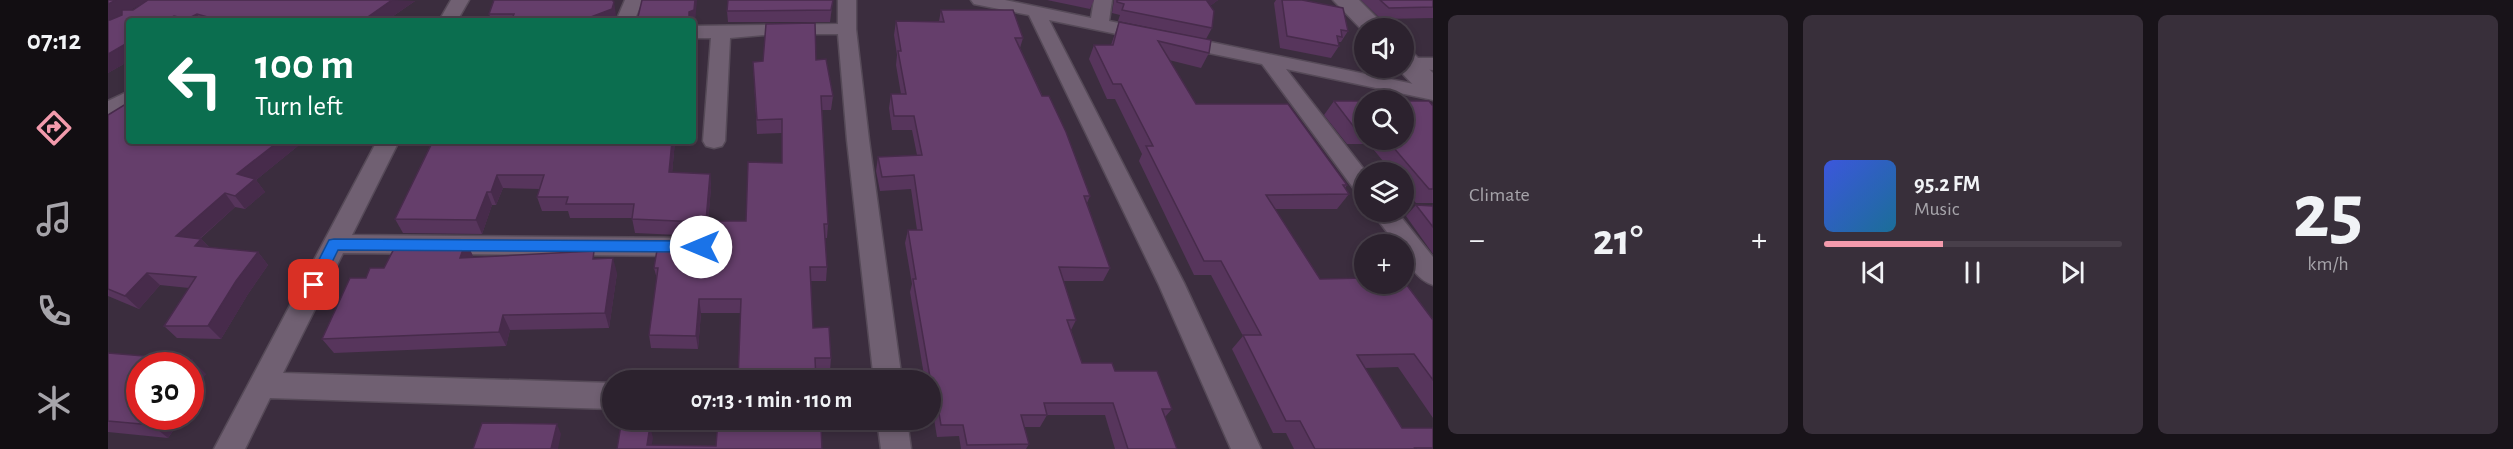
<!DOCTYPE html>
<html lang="en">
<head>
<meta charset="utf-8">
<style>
	body { margin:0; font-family:"Alegreya Sans",sans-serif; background:#382f3a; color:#f1f3f6; height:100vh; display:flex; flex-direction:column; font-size:22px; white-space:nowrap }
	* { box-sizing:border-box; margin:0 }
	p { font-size:20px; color:#a6a4aa }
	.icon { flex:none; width:33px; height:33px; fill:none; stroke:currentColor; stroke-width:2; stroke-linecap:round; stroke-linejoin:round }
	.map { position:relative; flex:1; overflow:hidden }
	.sheet { display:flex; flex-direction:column; gap:15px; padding:15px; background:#181319; width:1080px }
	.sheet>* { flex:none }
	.hud { position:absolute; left:18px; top:18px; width:570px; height:126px; border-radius:6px; box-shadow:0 3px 9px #0003,0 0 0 2px #483f4a; background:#0b6e4f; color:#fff; overflow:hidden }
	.controls { position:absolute; left:1246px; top:18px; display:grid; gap:12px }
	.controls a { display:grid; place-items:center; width:60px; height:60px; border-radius:50%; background:#2c222e; box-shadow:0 3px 9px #0003,0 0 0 2px #483f4a; font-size:30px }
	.speed { position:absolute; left:18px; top:352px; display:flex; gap:12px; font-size:30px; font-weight:700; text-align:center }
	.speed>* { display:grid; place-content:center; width:78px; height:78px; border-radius:50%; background:#2c222e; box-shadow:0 3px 9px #0003,0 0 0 2px #483f4a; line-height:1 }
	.speed .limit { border:9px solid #d22; background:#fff; color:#111 }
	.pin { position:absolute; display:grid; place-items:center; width:51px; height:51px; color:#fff; margin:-26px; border-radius:12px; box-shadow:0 3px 9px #0006 }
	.me { position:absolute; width:66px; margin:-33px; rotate:270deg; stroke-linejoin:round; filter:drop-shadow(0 0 4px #0008) }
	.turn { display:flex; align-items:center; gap:21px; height:126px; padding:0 30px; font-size:27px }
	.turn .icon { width:78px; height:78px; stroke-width:2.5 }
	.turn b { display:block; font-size:42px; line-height:51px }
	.big { font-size:45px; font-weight:700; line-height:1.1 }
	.sheet .widget { flex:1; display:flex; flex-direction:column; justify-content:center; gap:9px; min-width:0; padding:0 21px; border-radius:9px; background:#382f3a }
	.sheet .dial { align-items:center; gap:0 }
	.dial b { font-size:78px; line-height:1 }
	.song { display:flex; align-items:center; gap:18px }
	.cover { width:72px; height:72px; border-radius:9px; background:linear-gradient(135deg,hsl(230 70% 55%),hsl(200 70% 35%)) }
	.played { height:6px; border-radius:3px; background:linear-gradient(90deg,#f39aac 40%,#483f4a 40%) }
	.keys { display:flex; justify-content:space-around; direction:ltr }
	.heat { display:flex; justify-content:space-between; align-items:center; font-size:33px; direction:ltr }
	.sheet .tiles { flex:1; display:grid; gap:15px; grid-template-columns:repeat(3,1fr) }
	.trip { position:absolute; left:494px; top:370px; width:339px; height:60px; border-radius:30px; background:#2c222e; box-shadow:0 3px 9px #0003,0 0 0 2px #483f4a; font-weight:700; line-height:60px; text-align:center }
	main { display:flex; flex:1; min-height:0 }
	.dock { display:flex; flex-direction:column; width:108px; justify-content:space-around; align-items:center; background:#120e12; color:#a6a4aa }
	.dock .icon { width:42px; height:42px }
	.dock .active { color:#f39aac }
	.dock b { font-size:27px; color:#f1f3f6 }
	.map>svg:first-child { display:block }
</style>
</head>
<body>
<main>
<nav class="dock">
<b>07:12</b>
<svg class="icon active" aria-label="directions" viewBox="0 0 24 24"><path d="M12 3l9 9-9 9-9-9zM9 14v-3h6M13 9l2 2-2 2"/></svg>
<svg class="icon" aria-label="music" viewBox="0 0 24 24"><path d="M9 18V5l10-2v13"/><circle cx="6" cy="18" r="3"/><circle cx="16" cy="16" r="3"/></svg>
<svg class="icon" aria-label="phone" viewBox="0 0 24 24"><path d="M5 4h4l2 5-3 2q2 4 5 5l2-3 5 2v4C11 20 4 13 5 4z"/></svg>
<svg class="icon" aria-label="climate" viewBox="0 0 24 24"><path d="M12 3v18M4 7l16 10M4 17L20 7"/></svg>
</nav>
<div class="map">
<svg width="1325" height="449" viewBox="0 0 1325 449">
	<rect width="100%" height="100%" fill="#3b2d3e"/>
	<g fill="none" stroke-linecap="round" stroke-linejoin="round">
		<g stroke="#564a58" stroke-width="3">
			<g id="street">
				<polygon points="343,0 361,0 349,21 331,21"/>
				<polygon points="517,0 535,0 526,21 508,21"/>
				<polygon points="730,0 748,0 748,29 761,140 794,381 766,381 739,140 730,34 669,34 622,38 617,141 614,146 606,148 598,146 595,141 603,38 585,38 585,26 730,24"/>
				<polygon points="863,0 897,0 983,18 986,0 1004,0 1001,21 1325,88 1325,100 1178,69 1258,172 1257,195 1249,193 1154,64 941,20 1076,283 1153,449 1123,449 1050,283 921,15 866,4"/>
				<polygon points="1301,58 1325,58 1325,70 1294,68 1296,59"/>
				<polygon points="21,91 21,106 0,117 0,101"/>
				<polygon points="269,141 291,141 244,235 582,238 591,240 594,247 591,254 582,256 235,253 175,373 504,383 504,409 162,398 137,449 106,449"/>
				<path d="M1264,212h25l36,45v28c-16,-5 -29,-24 -29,-41h-8z"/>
				<polygon points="769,420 799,420 803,449 773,449"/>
			</g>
		</g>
		<g stroke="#564a58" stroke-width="3">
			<g id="secondary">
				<polygon points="1225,0 1251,0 1279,28 1257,28 1257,33"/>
				<polygon points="1296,51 1305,53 1325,73 1325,98 1315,95 1289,68 1296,68"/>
			</g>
		</g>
		<use href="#street" fill="#706072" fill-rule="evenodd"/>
		<use href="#secondary" fill="#706072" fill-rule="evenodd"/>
	</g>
	<g fill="#57355c">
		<polygon points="0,0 40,0 22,10 307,1 278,21 21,21 21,61 0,73"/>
		<polygon points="725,0 722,22 620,22 619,11"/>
		<polygon points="939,0 986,0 982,9"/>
		<polygon points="1006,0 1110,0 1102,6 1104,28 1098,39 1010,21 1012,15 1004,13"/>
		<polygon points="1168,0 1194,0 1240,31 1233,42 1231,42 1230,43 1231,46 1223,58 1172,48 1166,3"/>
		<polygon points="1253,0 1325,0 1325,18 1273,19"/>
		<polygon points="833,10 915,38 912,48 982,196 979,203 1002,268 995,281 955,281 968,320 963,330 974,363 1007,371 1064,409 1057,417 1069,449 1007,449 997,415 939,415 932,427 916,427 921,444 918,449 853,449 851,436 829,437 822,395 822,381 817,381 802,292 804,284 797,243 800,230 809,230 803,189 772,191 768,171 770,157 809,155 804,130 784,130 781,108 783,94 793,94 788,65 789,55 786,35 788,21 831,21"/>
		<polygon points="381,14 508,15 507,21 384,21"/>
		<polygon points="1011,22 1101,53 1093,68 1061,60 1088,104 1239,185 1237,188 1241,194 1229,209 1167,209 1212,279 1325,320 1325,418 1290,367 1257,368 1294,428 1325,428 1325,449 1186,449 1178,433 1165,433 1124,349 1135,336 1103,275 1086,275 1031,161 1034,154 1007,99 999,99 981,59 986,45 1003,45"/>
		<polygon points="708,60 725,96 723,110 714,110 720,224 719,238 717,238 719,267 718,281 702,281 705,328 723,358 722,371 707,371 633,313 593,313 590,349 543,348 541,335 549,279 546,268 592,244 603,241 602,238 593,236 527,233 524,218 462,218 460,211 434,211 429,197 432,189 395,188 388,205 384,205 374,234 295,233 287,219 323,144 322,144 320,141 567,141 564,173 602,174 603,188 600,221 638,221 674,163 674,133 649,134 645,62"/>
		<polygon points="1226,101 1257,101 1257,140 1296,140 1325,106 1325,203 1308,203 1296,188 1296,172 1284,172 1261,144 1239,144 1216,115"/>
		<polygon points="0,115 21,141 196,141 148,180 157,192 137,209 127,207 92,239 93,239 101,247 150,252 160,265 140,294 113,339 69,338 56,326 81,288 52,285 31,309 0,296"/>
		<polygon points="1308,205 1325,206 1325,254 1298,216"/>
		<polygon points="358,241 365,257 488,259 509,273 501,328 402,330 398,346 226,353 214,339 258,278 276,268"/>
		<polygon points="0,353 98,374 32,417 73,417 74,418 60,438 0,432"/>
	</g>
	<g fill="#472b4b">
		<polygon points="8,0 40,0 5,20 0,26 0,4"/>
		<polygon points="284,0 307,1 278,21 254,21"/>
		<polygon points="587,0 589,0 587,24 585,25 585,21 581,21 581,12"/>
		<polygon points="1101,0 1110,0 1094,12 1099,1"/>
		<polygon points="506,2 508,15 507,21 479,21 480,18"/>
		<polygon points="89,14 94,21 80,21 79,19"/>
		<polygon points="66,16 70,21 57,21"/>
		<polygon points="21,42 21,61 0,73 0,54"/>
		<polygon points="171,141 196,141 148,180 157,192 137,209 127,196 129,174"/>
		<polygon points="564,141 567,141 563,186 561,172"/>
		<polygon points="602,174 603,188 600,224 598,223"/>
		<polygon points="389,175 395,188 388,205 383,192"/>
		<polygon points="379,192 384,205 374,234 368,220"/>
		<polygon points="117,193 127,207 80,249 68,236"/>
		<polygon points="93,239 105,252 87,246"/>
		<polygon points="358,241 365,256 359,273 352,258"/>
		<polygon points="150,252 160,265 140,294 113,339 100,326 128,281"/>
		<polygon points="505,258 509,273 501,328 497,313"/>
		<polygon points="39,273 52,285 31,309 17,296"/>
		<polygon points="591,299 593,313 590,349 588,336"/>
		<polygon points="395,315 402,330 398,346 391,332"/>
		<polygon points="84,360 98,374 82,397 82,366 80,366"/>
		<polygon points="50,417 73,417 74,418 60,438 44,425"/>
		<polygon points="449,424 453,434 450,449 443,449"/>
		<polygon points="542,426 545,438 543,449 539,445"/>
	</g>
	<g fill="#653e6b" stroke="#472b4b" stroke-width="1.5">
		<polygon points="0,0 8,0 0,4"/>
		<polygon points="40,0 284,0 254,21 114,21 89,14 79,19 66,16 57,21 21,21 21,42 0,54 0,20 2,20 14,15 14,10 25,10"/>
		<polygon points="386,0 504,0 506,2 504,9 480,18 479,21 403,21 406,14 381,14"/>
		<polygon points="534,0 587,0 586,10 581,12 581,21 529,21"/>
		<polygon points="620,0 725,0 723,10 619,11"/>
		<polygon points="1009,0 1101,0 1099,1 1106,11 1104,28 1014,10 1016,4 1009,2"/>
		<polygon points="1174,0 1194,0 1235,8 1240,31 1233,30 1234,37 1229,36 1231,46 1179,36"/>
		<polygon points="1272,0 1325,0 1325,7 1281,8"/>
		<polygon points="833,10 905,10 915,38 907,38 934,96 941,96 958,132 982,196 976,196 1002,268 951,267 968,320 959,320 974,363 1004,363 1007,371 1049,371 1064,409 1054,409 1069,449 1020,449 1005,403 936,403 939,415 913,415 921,444 859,445 855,425 833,425 826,383 823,383 805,279 808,279 800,230 814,230 806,175 774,177 770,157 814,155 806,116 786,116 783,94 798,94 790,51 793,51 788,21 836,22"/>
		<polygon points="1011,22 1103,40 1101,53 1050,41 1088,104 1180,104 1239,185 1235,185 1241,194 1158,195 1212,279 1257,278 1257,284 1298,284 1325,320 1325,380 1306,354 1249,355 1294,428 1325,428 1325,448 1307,448 1308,449 1207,449 1192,421 1178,421 1135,335 1153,335 1113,261 1096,261 1038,146 1045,146 1013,84 1005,84 986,45 1005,45"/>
		<polygon points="707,23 708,60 718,59 725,96 713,96 720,224 716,224 719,267 702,267 705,328 721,327 723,358 707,358 708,381 630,381 633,299 591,299 588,336 541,335 550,268 546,268 550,244 592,244 603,241 606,232 601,224 592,222 524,219 526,204 458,204 460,197 429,197 436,175 389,175 383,192 379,192 368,220 287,219 325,141 564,141 561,172 602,174 598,221 638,221 640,162 674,163 674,119 649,120 645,62 655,61 658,24"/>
		<polygon points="1226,101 1257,101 1257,131 1249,131"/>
		<polygon points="1296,101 1321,101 1325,106 1325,189 1321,189 1279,140 1296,140"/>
		<polygon points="21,102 21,141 171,141 129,174 147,179 127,196 117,193 68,236 93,239 87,246 150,252 128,281 100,326 56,326 88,277 39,273 17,296 0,289 0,115"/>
		<polygon points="1308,205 1325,206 1325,227"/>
		<polygon points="290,241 358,241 352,258 486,251 485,259 505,258 497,313 395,315 391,332 214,339 242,278 258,278 262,268 276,268"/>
		<polygon points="0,353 84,360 80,366 32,366 32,417 50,417 44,425 0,421"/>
		<polygon points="610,420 709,420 709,426 713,426 714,449 509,449 513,425 542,426 539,445 608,446"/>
		<polygon points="374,423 449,424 443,449 365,449"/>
	</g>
	<polygon fill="#1a73e8" stroke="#114b97" stroke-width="1.5" points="226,239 593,241 600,247 593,252 230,250 211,289 200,289 198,285 221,240"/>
</svg>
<div class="controls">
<a><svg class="icon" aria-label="sound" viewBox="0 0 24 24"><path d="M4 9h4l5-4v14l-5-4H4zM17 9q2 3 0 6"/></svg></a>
<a><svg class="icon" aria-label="search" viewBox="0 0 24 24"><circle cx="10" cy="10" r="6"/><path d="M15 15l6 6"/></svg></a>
<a><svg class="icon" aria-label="layers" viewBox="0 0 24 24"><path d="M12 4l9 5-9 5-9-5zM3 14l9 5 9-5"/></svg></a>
<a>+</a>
</div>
<div class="speed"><div class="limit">30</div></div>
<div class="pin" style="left:206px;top:285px;background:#d93025"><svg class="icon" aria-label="arrive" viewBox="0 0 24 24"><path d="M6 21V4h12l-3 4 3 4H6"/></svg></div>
<svg class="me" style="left:593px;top:247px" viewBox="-20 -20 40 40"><circle r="19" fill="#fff"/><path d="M0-13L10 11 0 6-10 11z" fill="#1a73e8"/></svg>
<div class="trip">07:13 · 1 min · 110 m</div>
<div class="hud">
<div class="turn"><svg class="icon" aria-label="left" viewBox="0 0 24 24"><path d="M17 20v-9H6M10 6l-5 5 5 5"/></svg><div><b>100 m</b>Turn left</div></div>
</div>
</div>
<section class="sheet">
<div class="tiles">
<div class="widget"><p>Climate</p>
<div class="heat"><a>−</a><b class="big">21°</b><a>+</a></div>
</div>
<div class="widget">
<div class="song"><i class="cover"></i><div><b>95.2 FM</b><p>Music</p></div></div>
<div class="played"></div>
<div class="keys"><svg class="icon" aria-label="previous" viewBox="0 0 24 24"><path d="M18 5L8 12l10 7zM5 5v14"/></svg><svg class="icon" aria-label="pause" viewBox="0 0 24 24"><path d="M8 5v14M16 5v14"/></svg><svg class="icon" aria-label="next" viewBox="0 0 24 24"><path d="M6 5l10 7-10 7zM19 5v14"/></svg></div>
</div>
<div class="widget dial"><b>25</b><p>km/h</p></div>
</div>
</section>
</main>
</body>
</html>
